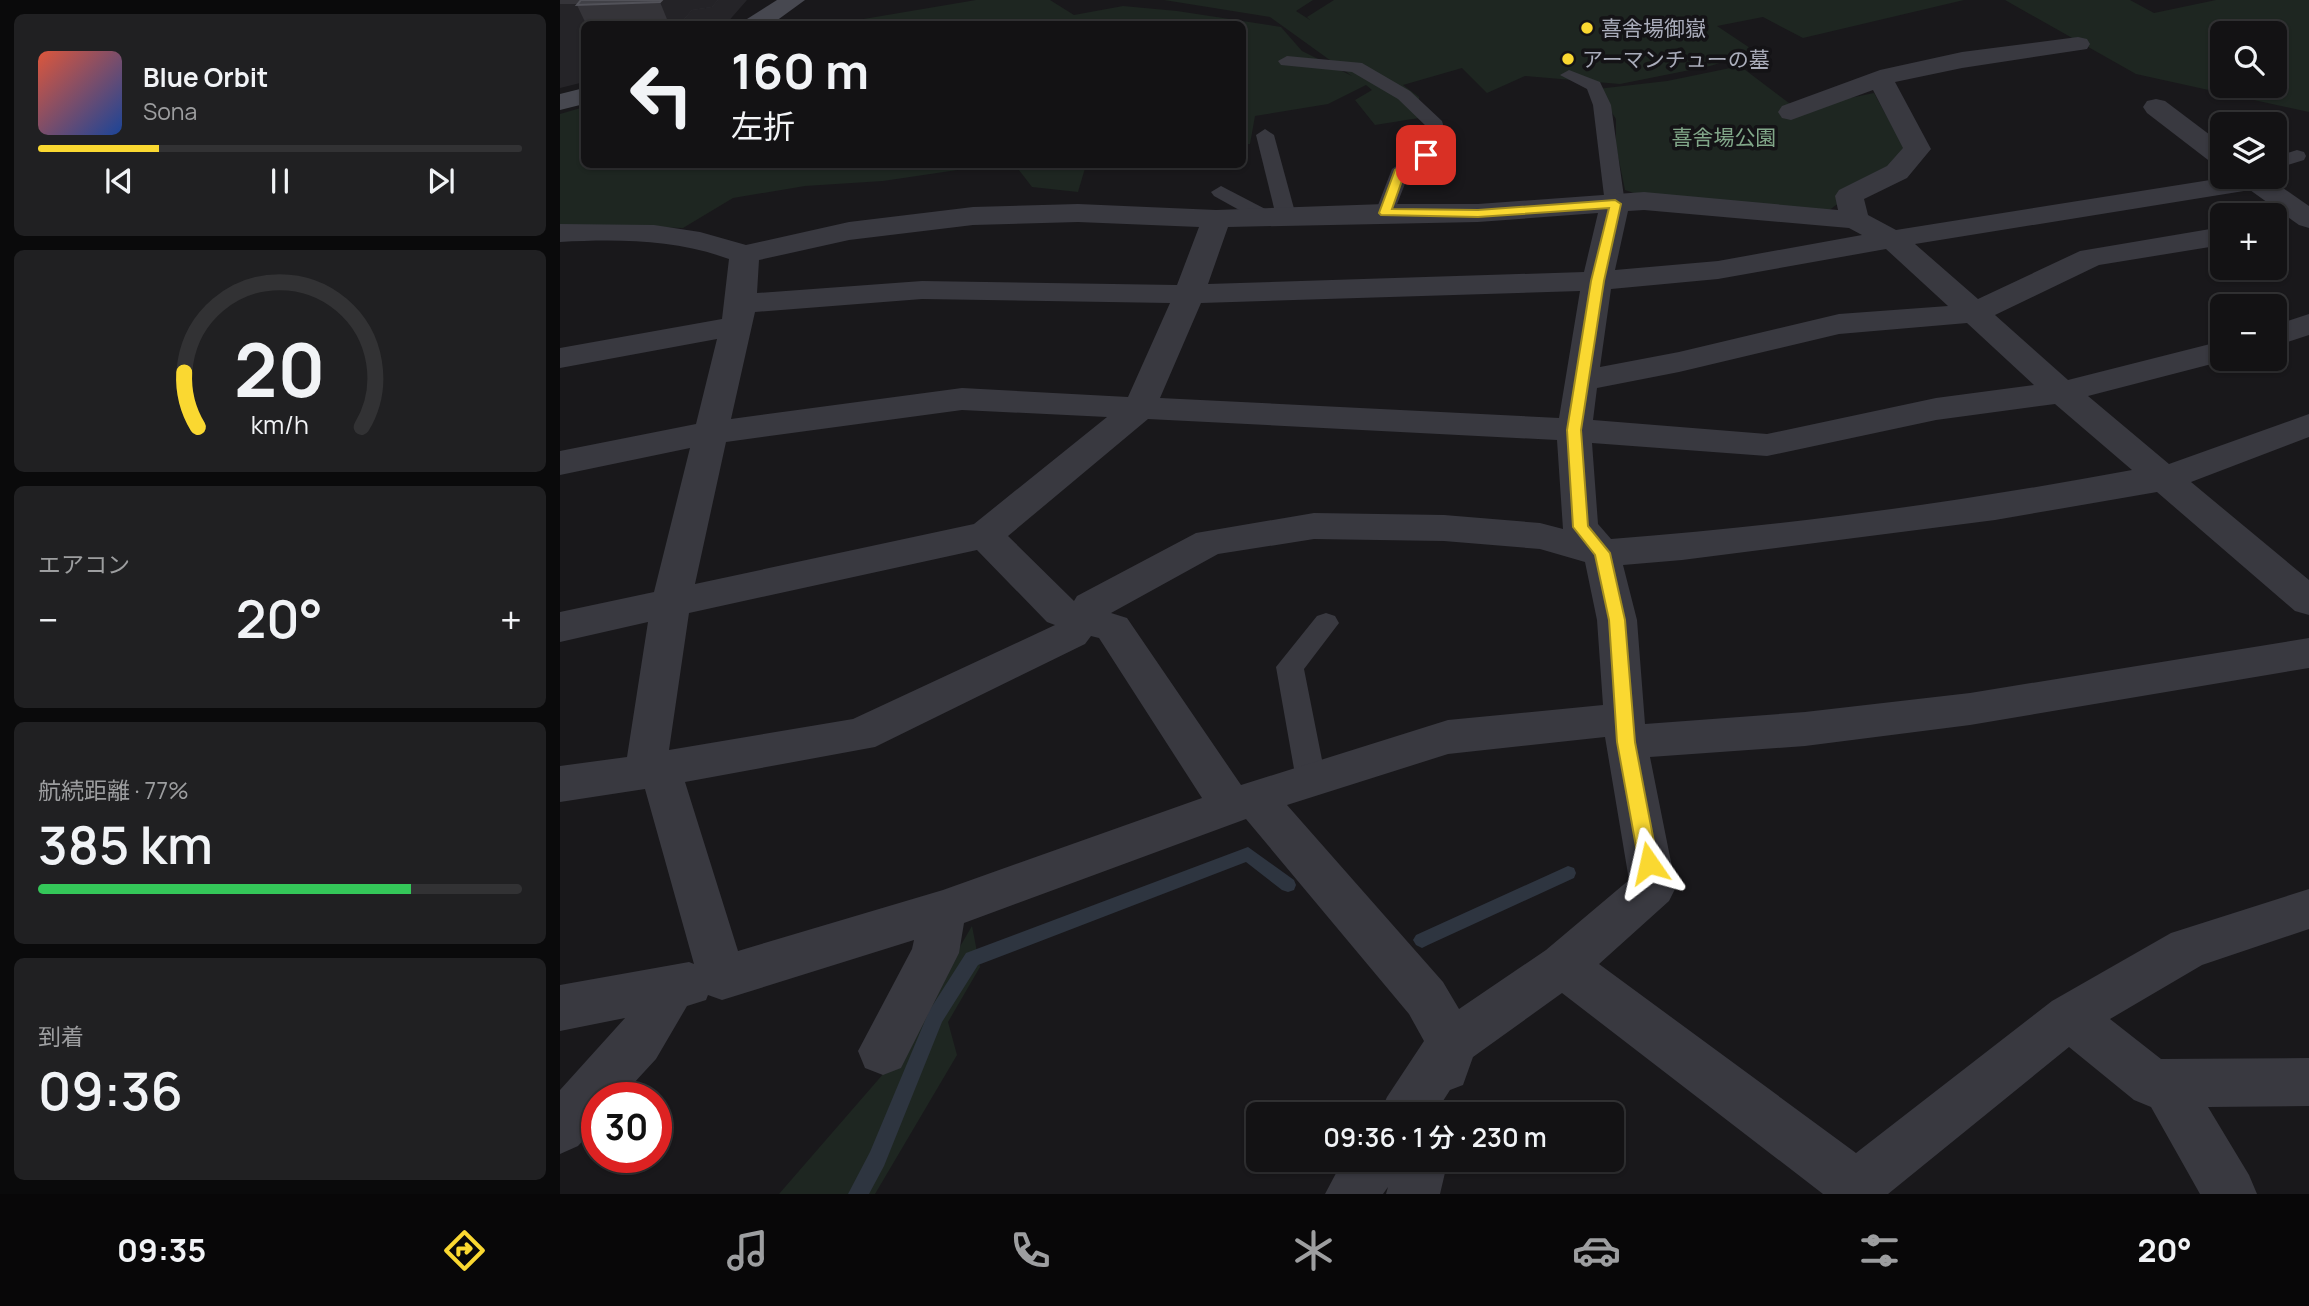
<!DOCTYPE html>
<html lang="ja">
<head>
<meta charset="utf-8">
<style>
	body { margin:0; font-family:Manrope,"Noto Sans JP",sans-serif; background:#202022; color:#f1f3f6; height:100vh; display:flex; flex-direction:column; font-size:26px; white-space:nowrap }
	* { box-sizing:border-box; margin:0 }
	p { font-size:23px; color:#9d9ea0 }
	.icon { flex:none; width:38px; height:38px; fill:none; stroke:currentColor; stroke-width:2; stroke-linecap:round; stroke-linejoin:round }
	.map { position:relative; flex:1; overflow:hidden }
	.panel { display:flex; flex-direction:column; gap:14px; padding:14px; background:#0a0a0b; width:560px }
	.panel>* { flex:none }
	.guide { position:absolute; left:21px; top:21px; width:665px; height:147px; border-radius:10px; box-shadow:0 2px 5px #0004,0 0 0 2px #323234; background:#131214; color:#f1f3f6; overflow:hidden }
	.buttons { position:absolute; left:1650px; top:21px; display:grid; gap:14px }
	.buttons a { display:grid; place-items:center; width:77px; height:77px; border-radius:10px; background:#131214; box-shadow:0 2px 5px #0004,0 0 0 2px #323234; font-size:35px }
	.speed { position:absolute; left:21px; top:1082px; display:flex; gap:14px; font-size:35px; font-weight:700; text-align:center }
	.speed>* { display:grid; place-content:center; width:91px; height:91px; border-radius:50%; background:#131214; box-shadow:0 2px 5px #0004,0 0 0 2px #323234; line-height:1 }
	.speed .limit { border:10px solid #d22; background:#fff; color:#111 }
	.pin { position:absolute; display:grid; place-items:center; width:60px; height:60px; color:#fff; margin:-30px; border-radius:14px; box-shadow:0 4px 10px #0006 }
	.me { position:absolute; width:77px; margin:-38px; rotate:349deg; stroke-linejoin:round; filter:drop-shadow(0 0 5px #0008) }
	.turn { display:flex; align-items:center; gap:24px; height:147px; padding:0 35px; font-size:32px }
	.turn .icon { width:91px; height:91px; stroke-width:2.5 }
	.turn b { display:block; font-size:49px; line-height:60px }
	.big { font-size:52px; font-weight:600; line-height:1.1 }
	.panel .card { flex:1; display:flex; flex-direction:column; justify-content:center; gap:10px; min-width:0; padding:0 24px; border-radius:10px; background:#202022 }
	.panel .dial { align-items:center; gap:0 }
	.dial svg { height:182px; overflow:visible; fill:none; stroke:#323234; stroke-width:7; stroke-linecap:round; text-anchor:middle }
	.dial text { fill:#f1f3f6; stroke:none }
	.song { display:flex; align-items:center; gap:21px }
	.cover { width:84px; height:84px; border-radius:10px; background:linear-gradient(135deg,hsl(10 70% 55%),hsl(220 70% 35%)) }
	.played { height:7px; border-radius:4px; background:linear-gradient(90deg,#fad831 25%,#323234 25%) }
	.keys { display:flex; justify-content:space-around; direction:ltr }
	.heat { display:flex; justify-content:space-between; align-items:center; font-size:38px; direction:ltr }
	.charge { height:10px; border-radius:5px; background:linear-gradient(90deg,#34c759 77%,#323234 0) }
	.trip { position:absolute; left:686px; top:1102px; width:378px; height:70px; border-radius:10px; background:#131214; box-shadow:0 2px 5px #0004,0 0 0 2px #323234; font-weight:600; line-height:70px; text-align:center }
	.tabs { display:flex; height:112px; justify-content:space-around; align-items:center; background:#080708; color:#9d9ea0 }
	.tabs .icon { width:49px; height:49px }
	.tabs .current { color:#fad831 }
	.tabs b { font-size:32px; color:#f1f3f6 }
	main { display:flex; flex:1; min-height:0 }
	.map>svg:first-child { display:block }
</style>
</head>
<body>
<main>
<section class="panel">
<div class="card">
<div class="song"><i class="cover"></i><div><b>Blue Orbit</b><p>Sona</p></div></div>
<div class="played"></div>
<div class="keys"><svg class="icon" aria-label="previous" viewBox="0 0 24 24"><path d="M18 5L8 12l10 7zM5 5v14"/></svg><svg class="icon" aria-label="pause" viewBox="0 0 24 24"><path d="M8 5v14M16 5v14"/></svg><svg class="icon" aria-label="next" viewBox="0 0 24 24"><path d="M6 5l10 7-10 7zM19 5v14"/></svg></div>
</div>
<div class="card dial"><svg viewBox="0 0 100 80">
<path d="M14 69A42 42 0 1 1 86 69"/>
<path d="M14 69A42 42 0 0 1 8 45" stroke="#fad831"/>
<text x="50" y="56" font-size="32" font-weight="700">20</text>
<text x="50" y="72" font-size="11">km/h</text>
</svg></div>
<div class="card"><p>エアコン</p>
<div class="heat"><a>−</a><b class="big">20°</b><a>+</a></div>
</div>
<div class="card"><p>航続距離 · 77%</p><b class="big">385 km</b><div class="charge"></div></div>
<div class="card"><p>到着</p><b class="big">09:36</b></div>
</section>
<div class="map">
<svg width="1749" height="1194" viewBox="0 0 1749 1194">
	<rect width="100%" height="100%" fill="#19181b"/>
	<polygon fill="#252428" points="0,0 187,0 166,24 24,24 24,82 0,88"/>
	<g fill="#1e2621" fill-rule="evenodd">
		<polygon points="416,0 490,0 514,15 563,6 617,11 721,27 742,51 792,76 710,17 604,0 753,0 736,11 750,20 747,17 774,0 1404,0 1243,38 1203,17 1157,26 1196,52 1150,66 1060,84 965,76 927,93 902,68 843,85 859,97 859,118 815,125 795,100 812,90 806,85 768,104 695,116 690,144 683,144 682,24 274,24"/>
		<path d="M1445,0h125l24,13 62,-13h93v112l-173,-38zM1662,33h53v53h-53z"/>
		<polygon points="1180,66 1237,109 1314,93 1345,149 1332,164 1268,211 1080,195 1065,190 1056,146 1056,119 1037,89 1107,81"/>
		<polygon points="24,107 24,164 431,165 323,181 245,186 173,198 123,228 31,225 0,227 0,114"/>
		<polygon points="455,165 526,165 518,192 472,187"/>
		<polygon points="412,926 420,967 388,1022 397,1055 315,1194 219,1194 331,1065"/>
	</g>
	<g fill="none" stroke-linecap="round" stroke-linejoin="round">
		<g fill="#2e3540" fill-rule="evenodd">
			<polygon points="688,847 734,880 736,885 734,890 728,892 722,890 686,862 418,965 382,1022 324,1166 309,1194 288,1194 310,1152 369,1011 406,953"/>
			<polygon points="1008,866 1014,868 1016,873 1014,878 868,945 862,948 856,945 853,940 856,935"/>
		</g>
		<g fill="#393940" fill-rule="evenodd">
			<polygon points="727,56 802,63 850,91 882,121 887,138 873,159 848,176 832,217 818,217 815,213 832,169 859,151 869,138 867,127 838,99 792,72 721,65 718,61"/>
			<polygon points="1009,70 1040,82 1051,105 1065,204 1062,208 1055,210 1045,204 1033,105 1027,89 1000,75"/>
			<polygon points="705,129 714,135 736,216 733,220 719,220 716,216 696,135"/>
			<polygon points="1737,150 1744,152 1746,156 1744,160 1715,169 1715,157"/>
			<polygon points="661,186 713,213 716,217 713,221 699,221 654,196 651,192"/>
			<polygon points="766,613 775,616 779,623 744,669 766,780 761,789 751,792 741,789 736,780 716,667 757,616"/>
		</g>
		<g fill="#393940" fill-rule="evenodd">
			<path d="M1518,37l9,2 3,5 -3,5 -125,19 -67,14 36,67 -24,29 -43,21 4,16 28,15 333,-53h38l42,29v22l-10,-3 -49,-35 -335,54 63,55 102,-48 142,-24v18l-123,20 -104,50 73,65 154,-39v18h9l-143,37 81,68 140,-50v23l-118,45 118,98v35l-14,-4 -138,-119 -162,28 -313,40 -59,5 14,55 8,104 160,-12 165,-19 339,-55v30l-339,57 -165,21 -155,11 26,130 -7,14 -70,63 257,189 196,-152 119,-68 138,-44v40l-107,36 -92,54 51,40 148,-1v48l-101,1 41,68 8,19h-57l-49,-87 -17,-7 -65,-53 -181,147h-65l-261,-201 -89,64 -10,28 -13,5 -16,25h-55l8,-18 37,-56 -15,-27 -163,-195 -282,104 -5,30 -58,115 -18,7 -18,-7 -7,-17 54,-102 2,-9 -192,60 -14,-5 -2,5 -19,6 -31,53 -35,38h-24v28l-19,21 -18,8v-64l65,-72 -65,13v-46l129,-23 5,2 -49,-175 -85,13v-36l67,-9 21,-135 -88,20v-30l94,-20 36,-144 -130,27v-24l136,-27 21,-85 -157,29v-20l162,-29 7,-60c-55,-20 -112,-20 -169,-17v-18l94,1 46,7 46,13 103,-23 124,-15 105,-3 138,6 169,-6h93l166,-12 194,18 -3,-14 4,-6 48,-24 16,-18 -30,-58 -82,30 -9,-2 -4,-6 4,-6 98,-36 82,-18zM1084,210l205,18 13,7 -144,26 -103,9 13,-59zM1038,213l-14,59 -376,12 20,-57 250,-5zM518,222l121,5 -22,58 -255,-4 -165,12 2,-33 90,-20 124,-15zM1326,249l62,57 -109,8 -160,38 -79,15 11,-78 107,-10zM1020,291l-21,127 -399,-20 41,-95zM362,299l248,4 -42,94 -166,-9 -231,31 24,-107zM1407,323l67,62 -98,13 -169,36 -174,-14 4,-32 82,-16 160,-38zM1495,404l77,66c-172,32 -346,56 -521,69l-13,-15 -6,-81 175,13 169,-36zM402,410l145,7 -133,107 -279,60 31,-142zM588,419l409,21 6,89 -23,-6 -96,-8 -130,-2 -118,20 -119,63 -3,5 -66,-65zM754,539l130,2 96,8 45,13 12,58 6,85 -155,15 -207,65 -114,-167 -16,-5 107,-59zM417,550l70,72 8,3 -202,94 -184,31 20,-137zM531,636l8,2 103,160 -259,92 -205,61 -53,-169 190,-35 210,-103zM1045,737l24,143 -83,70 -87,59 -16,-27 -156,-177 161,-51z"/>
			<polygon points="1596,99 1605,101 1662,144 1662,165 1652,163 1587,113 1583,107 1587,101"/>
			<polygon points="1749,314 1749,335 1715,346 1715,325"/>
			<polygon points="783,1160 888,1160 880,1194 826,1194 828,1187 823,1194 765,1194"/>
		</g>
		<g fill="#474850" fill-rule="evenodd">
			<polygon points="217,0 245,0 212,24 184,24 187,19"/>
			<polygon points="24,88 24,104 0,110 0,94"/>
		</g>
	</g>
	<polygon fill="#353439" points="0,0 158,0 152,7 132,10 120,24 26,24 17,5 18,4 0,4"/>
	<polygon fill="#242327" points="102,0 158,0 152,7 132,10 120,24 109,24 100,2"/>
	<polygon fill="#414147" stroke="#525259" stroke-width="2" points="21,0 102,0 100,2 17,5"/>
	<polygon fill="#fad831" stroke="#a28c20" stroke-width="2" points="866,151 871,155 870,157 844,175 832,209 918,210 1055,200 1061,204 1044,281 1021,430 1028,526 1050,553 1065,620 1075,742 1098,863 1095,869 1089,871 1082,869 1079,863 1057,742 1049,620 1035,555 1013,527 1007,430 1031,281 1049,208 918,217 821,215 819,213 835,170"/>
	<g fill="#fad831" stroke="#141316" stroke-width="2.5">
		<circle cx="1027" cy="28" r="7"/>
		<circle cx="1008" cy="59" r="7"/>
	</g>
	<g text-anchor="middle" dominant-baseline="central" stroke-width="7" stroke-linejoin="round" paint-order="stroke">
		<g font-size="21" fill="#aaadbb" stroke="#141316" text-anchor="start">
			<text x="1041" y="28">喜舎場御嶽</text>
			<text x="1022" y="59">アーマンチューの墓</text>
		</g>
		<g font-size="21" fill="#81a789" stroke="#141316">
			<text x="1164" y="137">喜舎場公園</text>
		</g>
	</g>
</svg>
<div class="buttons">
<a><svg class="icon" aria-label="search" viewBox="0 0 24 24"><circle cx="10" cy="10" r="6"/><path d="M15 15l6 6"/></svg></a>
<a><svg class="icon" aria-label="layers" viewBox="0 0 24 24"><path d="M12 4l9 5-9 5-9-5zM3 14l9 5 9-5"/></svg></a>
<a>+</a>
<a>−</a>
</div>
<div class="speed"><div class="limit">30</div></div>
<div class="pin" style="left:866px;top:155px;background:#d93025"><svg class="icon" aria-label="arrive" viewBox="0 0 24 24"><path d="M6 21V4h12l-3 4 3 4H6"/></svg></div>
<svg class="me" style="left:1089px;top:863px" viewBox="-20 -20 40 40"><path d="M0-17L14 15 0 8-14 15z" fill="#fad831" stroke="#fff" stroke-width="4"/></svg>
<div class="trip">09:36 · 1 分 · 230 m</div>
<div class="guide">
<div class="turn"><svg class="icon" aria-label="left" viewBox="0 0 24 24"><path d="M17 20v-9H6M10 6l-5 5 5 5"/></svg><div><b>160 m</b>左折</div></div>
</div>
</div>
</main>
<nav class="tabs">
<b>09:35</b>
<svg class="icon current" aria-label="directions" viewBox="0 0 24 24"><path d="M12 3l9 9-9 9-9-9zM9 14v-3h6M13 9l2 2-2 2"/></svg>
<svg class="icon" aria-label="music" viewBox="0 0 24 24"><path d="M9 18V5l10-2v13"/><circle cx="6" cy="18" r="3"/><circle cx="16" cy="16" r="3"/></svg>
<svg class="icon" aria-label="phone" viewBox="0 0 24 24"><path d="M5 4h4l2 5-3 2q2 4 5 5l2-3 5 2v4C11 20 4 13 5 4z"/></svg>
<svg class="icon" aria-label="climate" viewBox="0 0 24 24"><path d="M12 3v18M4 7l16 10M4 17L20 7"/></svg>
<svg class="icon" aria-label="car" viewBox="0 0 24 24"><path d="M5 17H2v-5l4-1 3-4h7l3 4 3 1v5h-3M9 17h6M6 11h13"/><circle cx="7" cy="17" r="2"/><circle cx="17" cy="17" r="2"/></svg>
<svg class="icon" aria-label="filters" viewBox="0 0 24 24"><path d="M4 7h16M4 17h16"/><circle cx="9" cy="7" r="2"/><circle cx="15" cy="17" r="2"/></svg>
<b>20°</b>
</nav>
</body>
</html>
